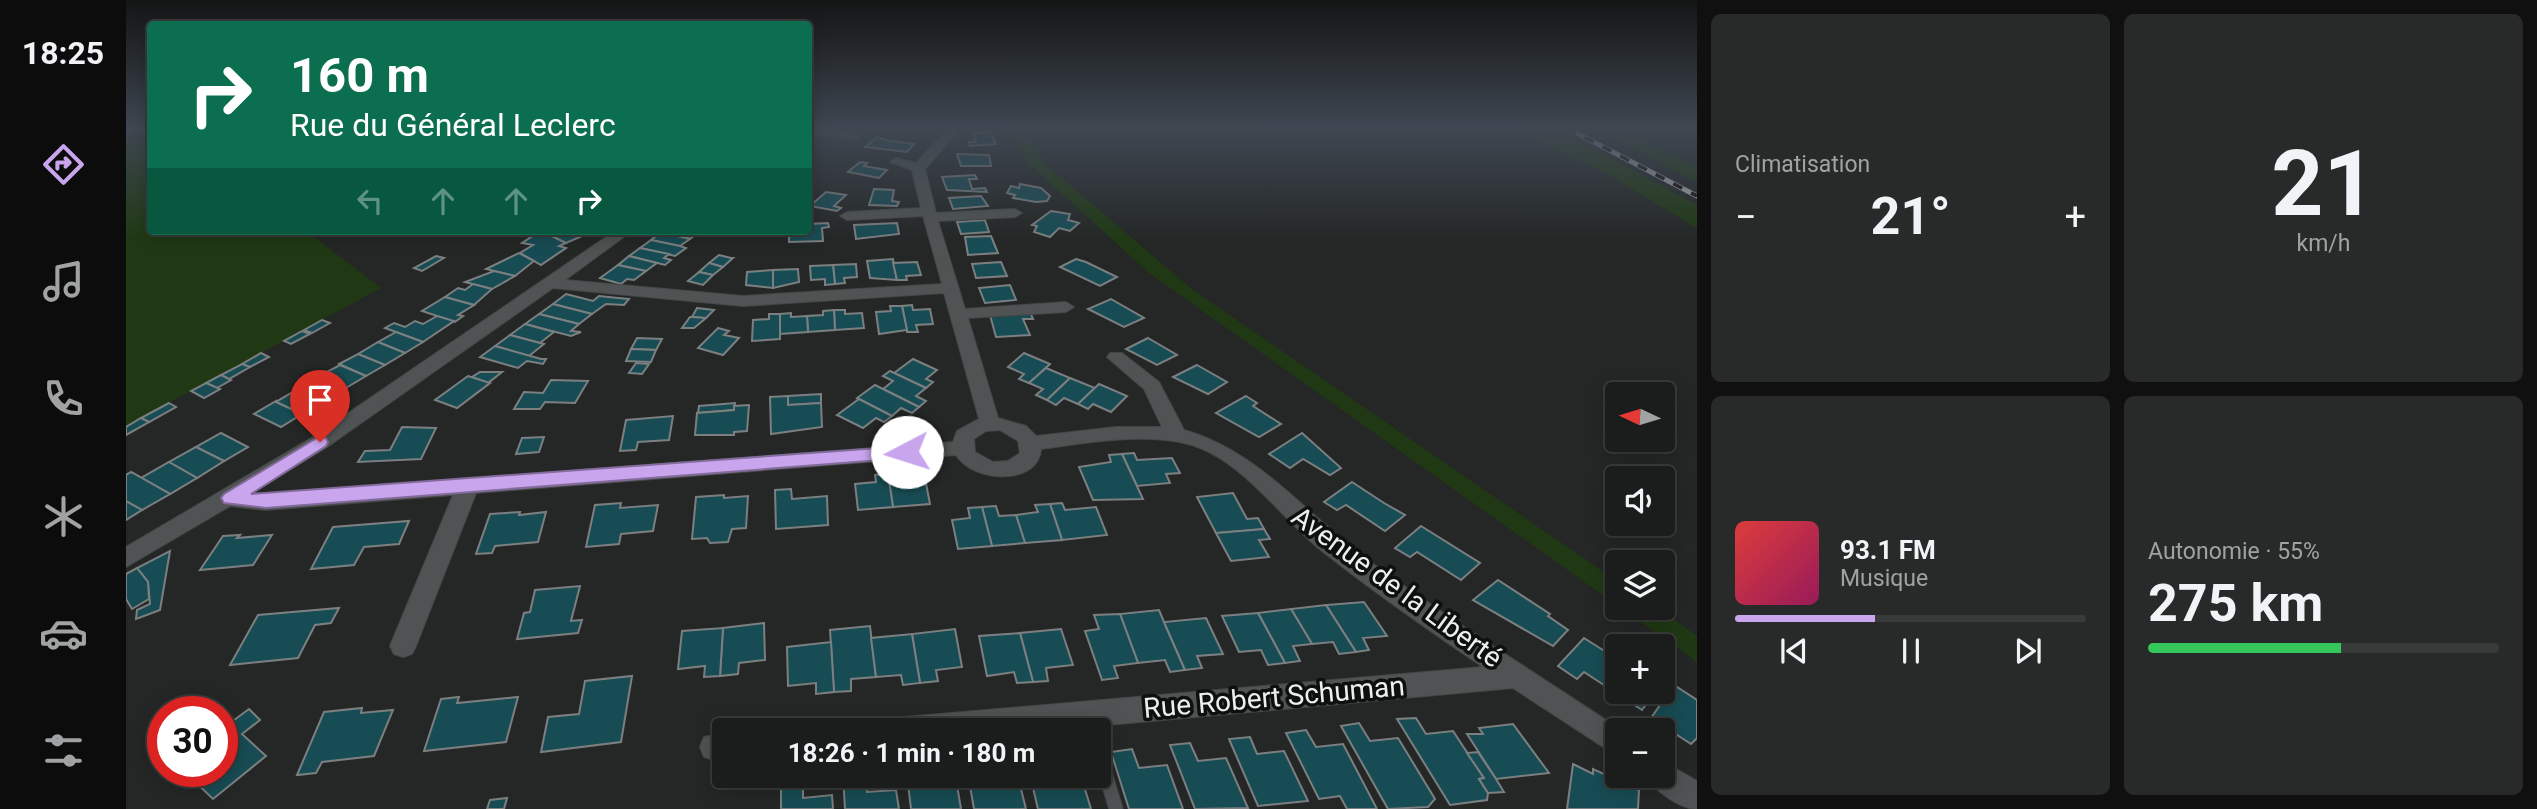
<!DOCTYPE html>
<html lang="fr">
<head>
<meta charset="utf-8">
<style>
	body { margin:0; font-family:Roboto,sans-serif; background:#282a29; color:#f1f3f6; height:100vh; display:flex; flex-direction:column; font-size:26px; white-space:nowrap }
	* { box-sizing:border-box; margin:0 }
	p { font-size:23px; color:#a0a2a3 }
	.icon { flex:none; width:38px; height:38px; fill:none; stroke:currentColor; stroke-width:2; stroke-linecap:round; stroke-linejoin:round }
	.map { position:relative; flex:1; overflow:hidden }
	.drawer { display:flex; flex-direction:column; gap:14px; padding:14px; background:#0f100f; width:840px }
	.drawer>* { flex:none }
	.guide { position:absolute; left:21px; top:21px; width:665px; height:214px; border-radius:7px; box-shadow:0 4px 18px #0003,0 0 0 2px #393b3b; background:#0b6e4f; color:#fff; overflow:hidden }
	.needle { width:46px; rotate:274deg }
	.buttons { position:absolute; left:1479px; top:382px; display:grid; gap:14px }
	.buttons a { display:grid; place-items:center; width:70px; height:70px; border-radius:7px; background:#1b1d1c; box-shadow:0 4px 18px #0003,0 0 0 2px #393b3b; font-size:35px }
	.speed { position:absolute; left:21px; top:696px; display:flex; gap:14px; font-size:35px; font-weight:700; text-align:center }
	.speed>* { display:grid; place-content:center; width:91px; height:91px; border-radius:50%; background:#1b1d1c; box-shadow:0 4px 18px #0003,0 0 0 2px #393b3b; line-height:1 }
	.speed .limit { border:10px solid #d22; background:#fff; color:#111 }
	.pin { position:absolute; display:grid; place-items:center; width:60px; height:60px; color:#fff; margin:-72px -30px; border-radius:50% 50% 50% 0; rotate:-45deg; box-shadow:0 0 7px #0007 }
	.pin .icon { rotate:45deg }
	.me { position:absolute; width:77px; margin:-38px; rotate:265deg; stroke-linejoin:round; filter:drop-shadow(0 0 5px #0008) }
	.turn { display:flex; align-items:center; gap:24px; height:147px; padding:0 28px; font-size:32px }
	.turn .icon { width:91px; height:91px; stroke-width:2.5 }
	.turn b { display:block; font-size:49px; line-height:60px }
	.lanes { display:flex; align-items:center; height:66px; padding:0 28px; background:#0003; justify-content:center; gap:35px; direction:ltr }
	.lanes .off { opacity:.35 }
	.big { font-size:52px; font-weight:700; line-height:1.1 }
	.drawer .card { flex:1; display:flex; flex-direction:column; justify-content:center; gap:10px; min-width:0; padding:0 24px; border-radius:10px; background:#282a29 }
	.drawer .dial { align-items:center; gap:0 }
	.dial b { font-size:91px; line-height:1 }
	.song { display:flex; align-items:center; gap:21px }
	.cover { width:84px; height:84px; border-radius:10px; background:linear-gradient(135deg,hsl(0 70% 55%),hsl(330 70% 35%)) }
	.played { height:7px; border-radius:4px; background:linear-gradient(90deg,#c9a5ee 40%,#393b3b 40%) }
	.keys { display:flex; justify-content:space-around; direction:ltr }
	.heat { display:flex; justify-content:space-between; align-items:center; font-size:38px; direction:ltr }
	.charge { height:10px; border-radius:5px; background:linear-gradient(90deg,#34c759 55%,#393b3b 0) }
	.drawer .tiles { flex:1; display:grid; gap:14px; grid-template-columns:repeat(2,1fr) }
	.trip { position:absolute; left:586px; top:718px; width:399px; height:70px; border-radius:7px; background:#1b1d1c; box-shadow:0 4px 18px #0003,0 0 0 2px #393b3b; font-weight:700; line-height:70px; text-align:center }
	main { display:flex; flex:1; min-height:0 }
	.menu { display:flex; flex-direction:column; width:126px; justify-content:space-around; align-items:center; background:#0b0c0b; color:#a0a2a3 }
	.menu .icon { width:49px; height:49px }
	.menu .on { color:#c9a5ee }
	.menu b { font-size:32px; color:#f1f3f6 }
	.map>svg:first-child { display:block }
</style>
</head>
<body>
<main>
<nav class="menu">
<b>18:25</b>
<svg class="icon on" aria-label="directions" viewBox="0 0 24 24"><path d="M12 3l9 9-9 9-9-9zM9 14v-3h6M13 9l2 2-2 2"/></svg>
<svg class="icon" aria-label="music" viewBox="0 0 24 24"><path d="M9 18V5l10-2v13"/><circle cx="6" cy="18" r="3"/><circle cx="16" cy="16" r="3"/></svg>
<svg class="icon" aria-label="phone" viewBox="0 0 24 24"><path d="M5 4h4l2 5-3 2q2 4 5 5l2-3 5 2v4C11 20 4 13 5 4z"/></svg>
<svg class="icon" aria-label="climate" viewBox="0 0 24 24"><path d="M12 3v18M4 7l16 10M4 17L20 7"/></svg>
<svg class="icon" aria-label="car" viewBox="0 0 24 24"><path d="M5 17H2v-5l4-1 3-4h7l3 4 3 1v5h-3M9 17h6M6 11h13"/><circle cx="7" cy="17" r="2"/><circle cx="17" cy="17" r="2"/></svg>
<svg class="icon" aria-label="filters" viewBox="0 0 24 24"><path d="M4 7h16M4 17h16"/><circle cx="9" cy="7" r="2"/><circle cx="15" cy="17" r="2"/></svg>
</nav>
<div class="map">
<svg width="1571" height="809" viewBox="0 0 1571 809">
	<rect width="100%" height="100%" fill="#242726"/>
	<g fill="#203914">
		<polygon points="881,128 899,128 919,164 1067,290 1491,581 1491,605 1023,273 898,159"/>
		<polygon points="1382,128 1428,128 1571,205 1571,228 1478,172"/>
		<polygon points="1465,128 1489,128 1571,166 1571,182"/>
		<polygon points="24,136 24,231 180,231 255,288 0,426 0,138"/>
		<polygon points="1494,607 1530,607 1571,636 1571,662"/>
	</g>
	<g fill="#184c54" stroke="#7c7f80" stroke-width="2">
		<polygon points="864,132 870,144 844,146 843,142 850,142 846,133"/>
		<polygon points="751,137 759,140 788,144 781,152 739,147"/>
		<polygon points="831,154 863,155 865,166 835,166"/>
		<polygon points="734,162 741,163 738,166 761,170 753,178 722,172"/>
		<polygon points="849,175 851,179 843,179 846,189 859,188 861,192 821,190 816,177"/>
		<polygon points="894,184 915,188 924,196 921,201 910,202 887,198 889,195 881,193 885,186 893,188"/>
		<polygon points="748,189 768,190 766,201 773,202 771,206 743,205"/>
		<polygon points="700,192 720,195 708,206 715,208 711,211 684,206"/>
		<polygon points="855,196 862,206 827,209 823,198"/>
		<polygon points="925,211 944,214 942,220 953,223 944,231 933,228 924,237 908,232 911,226 906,225"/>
		<polygon points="859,220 863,232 835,234 831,222"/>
		<polygon points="702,223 703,227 696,228 697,241 663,242 663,234 667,231 682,231 682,224"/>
		<polygon points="771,223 773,234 730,239 728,225"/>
		<polygon points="394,231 416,231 440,243 433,246 440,248 415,265 394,253 407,245 396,243 405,237"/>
		<polygon points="425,231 468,231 440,243 420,233"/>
		<polygon points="537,231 574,231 564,239"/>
		<polygon points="535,232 564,239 554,246 525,240"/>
		<polygon points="865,236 872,253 842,255 839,237"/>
		<polygon points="525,240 554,246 560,248 549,256 514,248"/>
		<polygon points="514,248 543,254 538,258 545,260 539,265 503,256"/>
		<polygon points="393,253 408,261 389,276 360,269"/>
		<polygon points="593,255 605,258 607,258 597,267 583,263"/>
		<polygon points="310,256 318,258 296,271 288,268"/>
		<polygon points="503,256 531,263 520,271 492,265"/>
		<polygon points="767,259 771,280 744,278 741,261"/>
		<polygon points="950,259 960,262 991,277 974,286 934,267"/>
		<polygon points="791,262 795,275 780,276 781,280 771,280 767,263"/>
		<polygon points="875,262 881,276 850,278 846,264"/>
		<polygon points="583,263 597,267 587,275 573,272"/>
		<polygon points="730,264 731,277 718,278 719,283 709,284 707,265"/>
		<polygon points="492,265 520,271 508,280 501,279 495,284 474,278"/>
		<polygon points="707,265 709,284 699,285 699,279 685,280 684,266"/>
		<polygon points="672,269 673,282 647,288 647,270"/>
		<polygon points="647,270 647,288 620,285 621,272"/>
		<polygon points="368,271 389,276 366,289 339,282"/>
		<polygon points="573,272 587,275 577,285 562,281"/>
		<polygon points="347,284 366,289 348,305 319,297 332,288 339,290"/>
		<polygon points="884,285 890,300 859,303 853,288"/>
		<polygon points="440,294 467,301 473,296 503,299 498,305 480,304 466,314 427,304"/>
		<polygon points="319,297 326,299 348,305 332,315 337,316 329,322 296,311"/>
		<polygon points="985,299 1018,318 998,327 962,309"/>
		<polygon points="427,304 466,314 453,324 413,314"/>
		<polygon points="786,305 787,310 804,309 807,324 790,325 792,332 781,332 776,306"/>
		<polygon points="764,306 776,306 781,330 753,334 750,312 765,311"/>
		<polygon points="571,308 588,310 580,318 566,317"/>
		<polygon points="708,310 719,310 719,314 736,313 738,328 709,330"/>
		<polygon points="708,310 709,330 682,332 681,316 697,315 697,311"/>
		<polygon points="904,312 907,319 897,319 904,335 870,337 864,315"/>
		<polygon points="665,313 665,317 681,316 682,332 654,334 654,314"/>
		<polygon points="413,314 453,324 445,331 455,332 445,336 399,324"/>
		<polygon points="643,314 654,314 654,339 626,341 627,320 643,319"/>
		<polygon points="311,316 328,321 297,342 259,328 268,323 279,327 289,321 297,324"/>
		<polygon points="564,317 566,317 580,318 568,328 556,328"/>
		<polygon points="196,320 204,323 186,333 178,330"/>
		<polygon points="399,324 428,332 414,343 384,335"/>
		<polygon points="592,328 603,331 598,335 613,338 597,355 572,348"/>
		<polygon points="176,331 184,334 165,344 158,341"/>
		<polygon points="270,332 297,342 279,353 252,342"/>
		<polygon points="384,335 414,343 418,344 403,356 369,346"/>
		<polygon points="511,338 536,339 530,350 505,349"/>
		<polygon points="1022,338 1051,355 1031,365 1000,349"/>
		<polygon points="252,342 279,353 259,365 232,354"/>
		<polygon points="369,346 415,359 420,359 417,364 401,361 392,368 354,357"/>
		<polygon points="505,349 530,350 525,362 500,361"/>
		<polygon points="135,353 143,357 124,367 116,364"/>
		<polygon points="898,353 924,364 903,383 893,379 898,374 882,367"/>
		<polygon points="232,354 259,365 240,376 213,364"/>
		<polygon points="787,359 811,370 800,379 807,382 800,388 768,373"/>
		<polygon points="510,363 523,364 516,374 503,373"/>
		<polygon points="116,364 124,367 103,379 95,375"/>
		<polygon points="214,365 240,376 220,388 193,376"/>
		<polygon points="1071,365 1101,382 1082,394 1047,377"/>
		<polygon points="920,368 944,378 921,400 910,395 917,389 903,383"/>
		<polygon points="764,371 800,388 790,396 800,401 793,407 757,389 767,381 757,376"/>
		<polygon points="354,372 376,372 362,383 346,377"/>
		<polygon points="95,375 105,380 91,388 80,383"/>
		<polygon points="191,375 193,376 220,388 198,401 169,388"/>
		<polygon points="342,376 364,383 331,408 309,400"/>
		<polygon points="944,378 969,388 952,404 938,398 930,405 921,400"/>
		<polygon points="425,380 462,381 449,403 419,402 414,409 388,409 398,392 417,393"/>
		<polygon points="80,383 94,389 78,398 65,391"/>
		<polygon points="973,384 1001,396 985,412 967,404 962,409 952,404"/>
		<polygon points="749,385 793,407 786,413 775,408 766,416 731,398"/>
		<polygon points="172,389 198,401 176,414 150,402"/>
		<polygon points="695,394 695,403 662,405 662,396"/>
		<polygon points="662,396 662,405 695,403 696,427 645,434 644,397"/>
		<polygon points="1120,396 1131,403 1127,406 1155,424 1133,437 1090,413"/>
		<polygon points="733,399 766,416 758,422 750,418 737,428 711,415"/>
		<polygon points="150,401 150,402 176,414 155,427 128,414"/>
		<polygon points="43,403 50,407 23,422 15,418"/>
		<polygon points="609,403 608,410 572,413 573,406"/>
		<polygon points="623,405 621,431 608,432 608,435 569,435 571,413 608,410 608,406"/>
		<polygon points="547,416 543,440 512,442 510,450 494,451 500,420"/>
		<polygon points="15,418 23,422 0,435 0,427"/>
		<polygon points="276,427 310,428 295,459 232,462 239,451 264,450"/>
		<polygon points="95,433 122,447 98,461 70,447"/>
		<polygon points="1176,433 1215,468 1204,475 1177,459 1164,468 1143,454"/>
		<polygon points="418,437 413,452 390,454 396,438"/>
		<polygon points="70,447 98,461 71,478 43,462"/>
		<polygon points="1008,453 1011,460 1046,458 1054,473 1040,474 1044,483 1011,486 996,454"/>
		<polygon points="996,454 1017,499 967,500 953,467 985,462 983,455"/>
		<polygon points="43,462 71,478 44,494 15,478"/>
		<polygon points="5,472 7,473 44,494 16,510 0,501 0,475"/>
		<polygon points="776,473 778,480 799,478 804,504 767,507 762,474"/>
		<polygon points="762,474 767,507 732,510 729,484 750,482 749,475"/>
		<polygon points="1226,482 1258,503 1279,515 1259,531 1220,505 1211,510 1198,502"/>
		<polygon points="665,489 666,499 701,496 702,525 650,529 649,490"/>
		<polygon points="1107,493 1121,519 1132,518 1138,529 1090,533 1071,497"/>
		<polygon points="598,495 598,498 622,496 620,528 606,529 602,542 584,543 581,538 566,539 570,497"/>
		<polygon points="0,501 16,510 0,520"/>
		<polygon points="495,503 494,508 532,505 527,531 495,534 493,544 460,547 469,505"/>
		<polygon points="936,503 939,510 970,507 981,535 936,540 924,504"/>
		<polygon points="924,504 936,540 899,543 890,515 912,512 909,505"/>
		<polygon points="870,506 873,516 890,515 899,543 866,546 856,507"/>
		<polygon points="856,507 866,546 832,549 826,520 844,518 842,508"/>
		<polygon points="394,512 393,515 420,512 412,542 369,546 366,553 350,554 364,514"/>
		<polygon points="283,521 273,544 238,547 228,565 185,569 207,527"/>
		<polygon points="1295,526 1354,563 1335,580 1291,552 1284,557 1269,548"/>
		<polygon points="1138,529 1144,539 1133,540 1143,557 1105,561 1090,533"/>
		<polygon points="114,535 111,538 146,535 127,565 74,570 97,536"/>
		<polygon points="44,551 34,610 10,619 11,610 24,604 22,582 11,568"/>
		<polygon points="11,568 22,582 23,599 6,609 0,599 0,574"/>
		<polygon points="1372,580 1424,614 1422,616 1442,630 1427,646 1347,600"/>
		<polygon points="454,586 445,621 456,620 452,633 391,639 398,613 404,612 409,590"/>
		<polygon points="1238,602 1261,636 1237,638 1243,650 1230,652 1200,605"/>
		<polygon points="1200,605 1230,652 1213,654 1207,642 1186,644 1165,609"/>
		<polygon points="213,608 205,623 189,625 172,658 104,665 132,615"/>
		<polygon points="1165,609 1186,644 1167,646 1174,661 1159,663 1132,613"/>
		<polygon points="1033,610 1038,622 1059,670 1044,672 1039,660 1012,663 994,614"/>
		<polygon points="1132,613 1159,663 1142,665 1135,650 1113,652 1096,616"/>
		<polygon points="994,614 1012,663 988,666 992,678 976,680 959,631 973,629 968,615"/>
		<polygon points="1080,618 1097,654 1071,656 1076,668 1059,670 1038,622"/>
		<polygon points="638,623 639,660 613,663 612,674 594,676 597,628"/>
		<polygon points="744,626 750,677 725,679 725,691 708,692 704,630"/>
		<polygon points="597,628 594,676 578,677 579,666 552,669 556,631"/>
		<polygon points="829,629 836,667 810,670 812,681 794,683 786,634"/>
		<polygon points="935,629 947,665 920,668 922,681 907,682 894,633"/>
		<polygon points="894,633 907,682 891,683 888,672 861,676 853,636"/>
		<polygon points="786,634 794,683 777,685 775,675 750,677 745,638"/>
		<polygon points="1458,638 1491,659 1491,691 1530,691 1516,710 1458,672 1451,679 1432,666"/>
		<polygon points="705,642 708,692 690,694 690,683 662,686 661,647"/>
		<polygon points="506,676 495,742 415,752 422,717 453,714 459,681"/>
		<polygon points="1548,685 1571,700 1571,738 1565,744 1525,718"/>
		<polygon points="333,697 331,703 392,697 380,742 298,751 315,699"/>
		<polygon points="236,708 235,713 267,710 248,756 196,762 190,773 171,775 198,712"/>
		<polygon points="123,709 134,720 116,734 140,756 87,799 59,772 96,772 96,729"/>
		<polygon points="1290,718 1300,734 1327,731 1358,778 1353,779 1362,793 1361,800 1324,805 1271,719"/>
		<polygon points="1233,723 1244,741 1272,738 1309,799 1302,807 1262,809 1215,726"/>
		<polygon points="1387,724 1423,773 1370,779 1341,734 1357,734 1353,728"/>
		<polygon points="1180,730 1190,747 1217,744 1251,809 1221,809 1214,796 1193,799 1160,733"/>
		<polygon points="1124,737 1131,754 1158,751 1182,801 1132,806 1103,739"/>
		<polygon points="1064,743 1072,761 1100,758 1122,808 1069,809 1044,745"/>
		<polygon points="1006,749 1013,768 1041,765 1057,809 1003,809 985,752"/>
		<polygon points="1352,752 1370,779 1378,792 1362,793 1353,779 1358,778 1341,753"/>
		<polygon points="1447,764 1467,774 1467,769 1513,790 1512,809 1441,809"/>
		<polygon points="717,775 739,775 741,792 770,790 773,809 719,809"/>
		<polygon points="781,775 800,775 802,788 831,785 835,809 785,809"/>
		<polygon points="842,775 862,775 864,784 893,781 900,809 848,809"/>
		<polygon points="904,775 925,775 926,779 955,776 965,809 912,809"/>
		<polygon points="677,777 677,798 706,795 707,809 655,809 655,780"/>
		<polygon points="381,798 378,809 361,809 364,800"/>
	</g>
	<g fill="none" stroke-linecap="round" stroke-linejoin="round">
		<g stroke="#434645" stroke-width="7">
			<polyline id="lane-far1" points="682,129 730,137"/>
		</g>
		<g stroke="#434645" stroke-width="15">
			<polyline id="lane" points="973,753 990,809"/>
		</g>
		<g stroke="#434645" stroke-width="2">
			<g id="street">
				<polygon points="0,128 24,128 24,132 0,134"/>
				<path d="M823,128l11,1 -35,40 11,44 79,-4 7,4 -7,4 -77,4 27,88 101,-7 8,5 -8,5 -98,6 30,100 28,8 10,10 80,-9h46l-18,-38 -37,-32 3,-4h12l37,29 25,48c75,21 124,86 185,131 82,60 168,113 252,169h-4v26l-104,-68 -461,42h-161l4,-9 10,-4 578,-50c-55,-37 -109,-75 -161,-116 -44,-35 -84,-99 -143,-109 -45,-8 -93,1 -138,7 -2,37 -68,34 -85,6l-480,38 -60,153 -4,8 -9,3 -9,-3 -4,-8 63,-151 -187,15 -36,-4 -104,61v-20l187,-110 302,-206h17l-67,49 178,16 199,-12 -19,-68 -76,4 -7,-4 7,-4 74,-4 -9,-38 -22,-8 6,-4 20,5zM427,288l190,18 201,-13 35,126 -22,12 -4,11 -687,52 -14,-1 75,-46zM874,430l18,11 2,12 -12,8 -15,1 -18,-10 -1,-13 12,-8z"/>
				<polygon points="598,733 598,759 588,760 578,757 574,747 578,737"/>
				<path d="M1536,761l35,20v28c-17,0 -43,-18 -50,-34h15z"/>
			</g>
		</g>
		<use href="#lane-far1" stroke="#505353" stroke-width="6"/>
		<use href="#lane" stroke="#505353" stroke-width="13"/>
		<use href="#street" fill="#505353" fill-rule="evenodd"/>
		<g stroke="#aeb1b0" stroke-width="5">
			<polyline id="rail" points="1441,128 1571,196"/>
		</g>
		<use href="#rail" stroke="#0e100f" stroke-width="3.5" stroke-dasharray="10" stroke-linecap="butt"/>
	</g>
	<linearGradient id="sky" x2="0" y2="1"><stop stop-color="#141515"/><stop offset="0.53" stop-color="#3f4752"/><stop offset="1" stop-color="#3f4752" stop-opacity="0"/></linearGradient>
	<rect width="1571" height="241" fill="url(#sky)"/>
	<polygon fill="#c9a5ee" stroke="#836b9b" stroke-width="2" points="194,436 200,438 202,442 200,446 125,494 781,446 789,452 781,458 140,508 98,503 95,498 98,494"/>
	<g text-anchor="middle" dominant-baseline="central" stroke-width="7" stroke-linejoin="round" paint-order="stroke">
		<g font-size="28" fill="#edefee" stroke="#0e100f">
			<text transform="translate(1271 587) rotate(36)">Avenue de la Liberté</text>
			<text transform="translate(1148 697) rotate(-5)">Rue Robert Schuman</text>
		</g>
	</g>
</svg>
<div class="buttons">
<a><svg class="needle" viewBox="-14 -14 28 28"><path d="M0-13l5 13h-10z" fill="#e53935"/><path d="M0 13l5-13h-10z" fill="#a0a2a3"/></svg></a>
<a><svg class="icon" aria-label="sound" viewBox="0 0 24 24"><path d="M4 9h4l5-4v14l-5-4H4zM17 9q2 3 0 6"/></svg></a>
<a><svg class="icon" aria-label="layers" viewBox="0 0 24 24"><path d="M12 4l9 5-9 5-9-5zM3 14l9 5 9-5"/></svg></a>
<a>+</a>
<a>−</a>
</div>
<div class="speed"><div class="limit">30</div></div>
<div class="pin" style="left:194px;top:442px;background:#d93025"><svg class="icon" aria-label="arrive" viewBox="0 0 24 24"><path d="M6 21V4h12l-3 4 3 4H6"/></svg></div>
<svg class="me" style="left:781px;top:452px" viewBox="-20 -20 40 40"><circle r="19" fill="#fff"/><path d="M0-13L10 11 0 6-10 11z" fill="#c9a5ee"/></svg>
<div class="trip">18:26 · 1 min · 180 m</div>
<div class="guide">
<div class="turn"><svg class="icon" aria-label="right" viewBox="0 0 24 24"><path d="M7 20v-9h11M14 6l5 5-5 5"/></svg><div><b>160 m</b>Rue du Général Leclerc</div></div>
<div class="lanes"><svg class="icon off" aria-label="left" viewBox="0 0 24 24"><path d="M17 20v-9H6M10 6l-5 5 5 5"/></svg><svg class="icon off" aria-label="ahead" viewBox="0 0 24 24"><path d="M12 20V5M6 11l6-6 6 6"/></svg><svg class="icon off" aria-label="ahead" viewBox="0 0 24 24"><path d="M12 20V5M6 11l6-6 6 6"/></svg><svg class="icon" aria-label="right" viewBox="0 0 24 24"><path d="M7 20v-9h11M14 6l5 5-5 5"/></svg></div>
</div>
</div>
<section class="drawer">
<div class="tiles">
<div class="card"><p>Climatisation</p>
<div class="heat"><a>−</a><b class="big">21°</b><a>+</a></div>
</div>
<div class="card dial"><b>21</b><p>km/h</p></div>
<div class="card">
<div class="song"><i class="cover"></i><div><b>93.1 FM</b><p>Musique</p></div></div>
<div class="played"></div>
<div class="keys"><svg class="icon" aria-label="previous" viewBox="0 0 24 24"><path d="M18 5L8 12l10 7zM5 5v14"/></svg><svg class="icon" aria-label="pause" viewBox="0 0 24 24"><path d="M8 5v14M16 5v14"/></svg><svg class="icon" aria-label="next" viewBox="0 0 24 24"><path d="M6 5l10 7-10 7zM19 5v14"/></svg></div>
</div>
<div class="card"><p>Autonomie · 55%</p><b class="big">275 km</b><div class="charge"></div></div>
</div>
</section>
</main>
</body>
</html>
